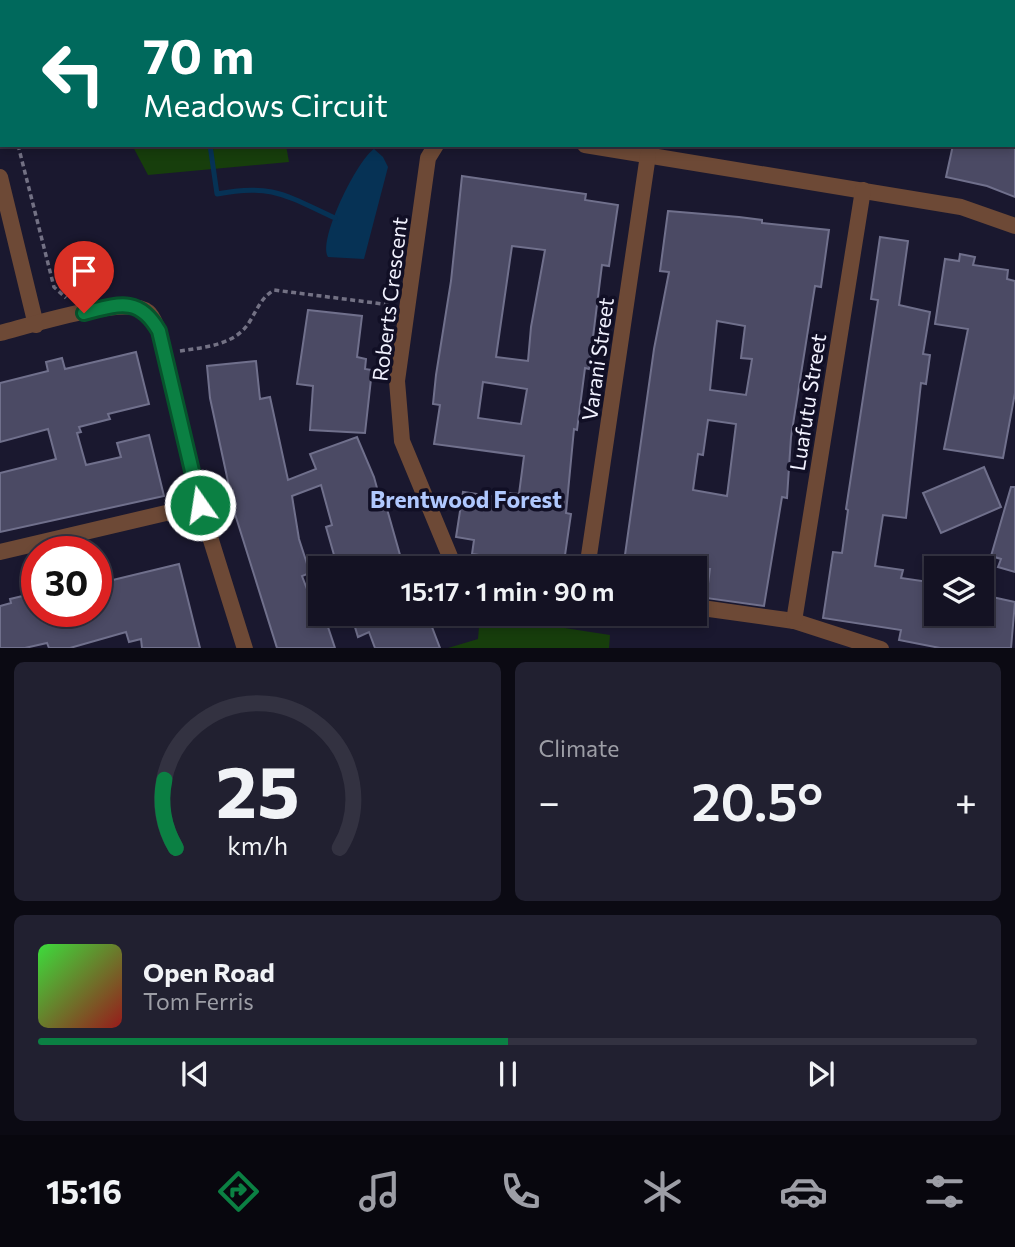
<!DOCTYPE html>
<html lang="en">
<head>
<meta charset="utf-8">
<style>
	body { margin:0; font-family:Commissioner,sans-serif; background:#212030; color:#f1f3f6; height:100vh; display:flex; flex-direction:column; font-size:26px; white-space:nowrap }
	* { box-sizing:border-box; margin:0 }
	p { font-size:23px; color:#9d9ea6 }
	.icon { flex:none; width:38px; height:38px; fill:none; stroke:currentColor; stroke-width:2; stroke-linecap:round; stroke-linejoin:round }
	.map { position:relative; height:648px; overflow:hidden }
	.drawer { display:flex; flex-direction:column; gap:14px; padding:14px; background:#0b0a13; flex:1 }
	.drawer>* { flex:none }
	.guide { position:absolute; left:0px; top:0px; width:1015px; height:147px; box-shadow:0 4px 10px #0003,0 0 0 2px #333241; background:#00695c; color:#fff; overflow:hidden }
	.fabs { position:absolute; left:924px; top:556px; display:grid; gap:14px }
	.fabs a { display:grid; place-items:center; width:70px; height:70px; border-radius:0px; background:#141223; box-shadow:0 4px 10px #0003,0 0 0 2px #333241; font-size:35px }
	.speed { position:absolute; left:21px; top:536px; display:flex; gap:14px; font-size:35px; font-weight:700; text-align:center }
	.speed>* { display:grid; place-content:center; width:91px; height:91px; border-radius:50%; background:#141223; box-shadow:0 4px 10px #0003,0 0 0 2px #333241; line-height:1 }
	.speed .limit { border:10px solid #d22; background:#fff; color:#111 }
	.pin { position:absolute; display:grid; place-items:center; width:60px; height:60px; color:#fff; margin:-72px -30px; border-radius:50% 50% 50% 0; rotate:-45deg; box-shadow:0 0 7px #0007 }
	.pin .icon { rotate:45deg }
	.me { position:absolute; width:77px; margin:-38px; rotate:347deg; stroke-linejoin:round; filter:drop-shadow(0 0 5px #0008) }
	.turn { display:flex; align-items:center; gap:24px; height:147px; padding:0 28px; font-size:32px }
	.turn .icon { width:91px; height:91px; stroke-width:2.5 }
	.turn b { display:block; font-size:49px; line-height:60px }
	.big { font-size:52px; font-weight:600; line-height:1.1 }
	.drawer .card { flex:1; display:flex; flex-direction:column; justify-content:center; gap:10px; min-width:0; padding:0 24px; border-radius:10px; background:#212030 }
	.drawer .dial { align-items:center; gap:0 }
	.dial svg { height:182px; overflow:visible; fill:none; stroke:#333241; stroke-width:7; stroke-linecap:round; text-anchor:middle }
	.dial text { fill:#f1f3f6; stroke:none }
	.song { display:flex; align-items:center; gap:21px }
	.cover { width:84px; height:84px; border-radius:10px; background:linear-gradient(135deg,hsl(120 70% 55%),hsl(0 70% 35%)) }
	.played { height:7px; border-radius:4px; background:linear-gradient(90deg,#0b8043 50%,#333241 50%) }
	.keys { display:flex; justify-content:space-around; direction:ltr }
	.heat { display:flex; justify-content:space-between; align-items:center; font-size:38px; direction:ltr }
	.drawer .tiles { flex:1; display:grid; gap:14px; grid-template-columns:1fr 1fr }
	.card:last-child { grid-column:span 2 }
	.trip { position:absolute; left:308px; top:556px; width:399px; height:70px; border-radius:0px; background:#141223; box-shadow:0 4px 10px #0003,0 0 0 2px #333241; font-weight:600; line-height:70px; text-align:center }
	.tabs { display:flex; height:112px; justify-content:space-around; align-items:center; background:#08070e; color:#9d9ea6 }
	.tabs .icon { width:49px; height:49px }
	.tabs .active { color:#0b8043 }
	.tabs b { font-size:32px; color:#f1f3f6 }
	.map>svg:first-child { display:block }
</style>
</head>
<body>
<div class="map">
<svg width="1015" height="649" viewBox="0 0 1015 649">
	<rect width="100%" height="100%" fill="#1a182f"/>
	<g fill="#173e0c">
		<polygon points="95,0 308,0 95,2"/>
		<polygon points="741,0 1015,0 1015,37 1013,2"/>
		<polygon points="132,145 286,145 289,162 148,175"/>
		<polygon points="480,615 610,635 609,648 448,648 478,639"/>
	</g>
	<path fill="#063255" d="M374,149l9,8 5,10 -24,92 -36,-2c-11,-16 29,-97 46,-108z"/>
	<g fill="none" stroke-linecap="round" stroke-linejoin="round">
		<g stroke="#063255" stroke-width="5">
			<polyline points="215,2 216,0"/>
			<path d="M210,145l7,49c54,-11 70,2 118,24"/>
		</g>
	</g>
	<g fill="#4b4a64" stroke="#70708c" stroke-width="2" fill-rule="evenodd">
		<polygon points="953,145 1015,145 1015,197 987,186 946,177"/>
		<path d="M462,176l124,18 -1,6 33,5 -9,61 -7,-1 -13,104 -4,-1 -8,62 -3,-1 -8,84 5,1 -8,55 -63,-6 1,-5 -29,-4 2,-14 -18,-3 7,-45 47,7v-6l9,1 5,-38 -90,-12 6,-39 -7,-1 3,-29 15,-94zM512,246l33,4 -14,77 -3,34 -32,-4zM483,382l44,7 -6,35 -43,-6z"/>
		<path d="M668,211l71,6 23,3v3l67,7 -8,57 -6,-1 -24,151 -4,61 -5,-1 -18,109 -58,-8 4,-29h-87l31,-220 15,-77 -9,-1zM717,321l28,5 -4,32 11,1 -6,36 -36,-5zM708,420l28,4 -9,72 -34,-6 5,-36 5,1z"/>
		<polygon points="880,237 908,241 899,305 930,312 923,354 930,355 926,384 921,383 906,518 883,515 875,566 903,570 901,578 936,583 936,614 988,614 992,597 1015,602 1011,648 940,648 899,640 901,630 823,618 833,552 842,553 848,510 846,509 878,300 871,299"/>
		<polygon points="960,254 975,257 973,265 1008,270 1007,279 1015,281 1015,393 1003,458 944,449 968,329 935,324 945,259 959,261"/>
		<polygon points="308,310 362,316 357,357 366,359 365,369 372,370 365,433 310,430 313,386 297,384"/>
		<polygon points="136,352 149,404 108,414 110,419 79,427 81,432 77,433 86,465 121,457 117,443 149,435 164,496 0,532 0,473 56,459 48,429 0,442 0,383 48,371 46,362 62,358 65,369"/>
		<polygon points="256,361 260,399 270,397 288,480 316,469 310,454 357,437 374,477 383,510 387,509 404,569 338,569 326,527 332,525 321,485 292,496 299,539 310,573 302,576 319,620 325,618 335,648 277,648 235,514 210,398 207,366"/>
		<polygon points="984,467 1001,507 941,533 923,493"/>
		<polygon points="1011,487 1015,487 1015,572 998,567 1001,559 991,556"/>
		<polygon points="179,564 200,648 142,648 141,639 129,642 126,632 70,648 49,648 47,643 25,648 0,648 0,606 11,603 10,599 31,594 33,600 37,599 37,611 96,611 96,584"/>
		<polygon points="351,614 427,614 440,648 375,648 369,632 358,637"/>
	</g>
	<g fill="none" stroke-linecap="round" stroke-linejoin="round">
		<g stroke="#737184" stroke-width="3.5" stroke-dasharray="5 3.5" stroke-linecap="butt">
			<polyline points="0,74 2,80"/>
			<polyline points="18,145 54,287 66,298"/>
			<path d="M180,351c26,-4 56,-6 70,-30 8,-13 11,-23 24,-31l117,15"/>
		</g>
		<g stroke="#6d4936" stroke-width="16">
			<polyline points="436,145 428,158 397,381 402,441 451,559 465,569"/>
			<polyline points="585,145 961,207 1015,226"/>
			<polyline points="0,177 36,325"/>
			<path d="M0,333c28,-7 127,-39 148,-21 5,4 8,14 11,19l41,174 45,144"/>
			<polyline points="0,552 200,505"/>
			<polyline points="587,569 648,155"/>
			<polyline points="695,607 794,621 881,649"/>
			<polyline points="794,621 863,190"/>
		</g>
	</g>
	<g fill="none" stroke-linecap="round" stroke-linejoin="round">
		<g stroke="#07532c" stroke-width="18">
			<path id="route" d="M84,313c35,-9 55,-17 75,18l41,174"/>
		</g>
		<use href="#route" stroke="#0b8043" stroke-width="12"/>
	</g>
	<g text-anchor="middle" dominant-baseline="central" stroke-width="7" stroke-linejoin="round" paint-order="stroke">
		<g font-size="21" fill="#f2f2ff" stroke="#110f25">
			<text transform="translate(389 299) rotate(-83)">Roberts Crescent</text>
			<text transform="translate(597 359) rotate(-82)">Varani Street</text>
			<text transform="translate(807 402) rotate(-81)">Luafutu Street</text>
		</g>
		<g font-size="23" font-weight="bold" fill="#b0c8fe" stroke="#110f25">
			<text x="466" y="499">Brentwood Forest</text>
		</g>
	</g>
</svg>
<div class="fabs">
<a><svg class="icon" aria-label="layers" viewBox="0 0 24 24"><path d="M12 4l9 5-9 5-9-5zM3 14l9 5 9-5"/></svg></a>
</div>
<div class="speed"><div class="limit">30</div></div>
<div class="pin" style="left:84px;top:313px;background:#d93025"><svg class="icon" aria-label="arrive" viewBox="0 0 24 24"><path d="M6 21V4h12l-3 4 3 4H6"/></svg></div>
<svg class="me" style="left:200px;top:505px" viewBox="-20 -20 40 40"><circle r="17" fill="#0b8043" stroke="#fff" stroke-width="3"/><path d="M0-11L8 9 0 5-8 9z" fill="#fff"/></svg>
<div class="trip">15:17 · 1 min · 90 m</div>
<div class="guide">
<div class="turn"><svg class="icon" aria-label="left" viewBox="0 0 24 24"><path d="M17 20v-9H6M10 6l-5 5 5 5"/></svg><div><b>70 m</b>Meadows Circuit</div></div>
</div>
</div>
<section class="drawer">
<div class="tiles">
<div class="card dial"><svg viewBox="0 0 100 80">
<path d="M14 69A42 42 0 1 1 86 69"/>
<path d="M14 69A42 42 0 0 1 9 39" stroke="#0b8043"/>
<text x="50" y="56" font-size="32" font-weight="700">25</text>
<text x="50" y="72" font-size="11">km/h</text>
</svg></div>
<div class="card"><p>Climate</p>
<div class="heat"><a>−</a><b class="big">20.5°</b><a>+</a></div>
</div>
<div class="card">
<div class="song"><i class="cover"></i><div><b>Open Road</b><p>Tom Ferris</p></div></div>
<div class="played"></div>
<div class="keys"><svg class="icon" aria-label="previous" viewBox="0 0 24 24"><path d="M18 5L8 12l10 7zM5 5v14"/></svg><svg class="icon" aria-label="pause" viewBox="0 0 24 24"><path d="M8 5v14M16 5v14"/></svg><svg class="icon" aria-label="next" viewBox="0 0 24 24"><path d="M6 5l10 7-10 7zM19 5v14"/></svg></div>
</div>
</div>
</section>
<nav class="tabs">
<b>15:16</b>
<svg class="icon active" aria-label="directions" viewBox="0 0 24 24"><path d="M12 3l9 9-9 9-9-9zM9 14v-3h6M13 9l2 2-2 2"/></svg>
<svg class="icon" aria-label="music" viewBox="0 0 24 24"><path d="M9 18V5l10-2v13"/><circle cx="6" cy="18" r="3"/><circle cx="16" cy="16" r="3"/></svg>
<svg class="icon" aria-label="phone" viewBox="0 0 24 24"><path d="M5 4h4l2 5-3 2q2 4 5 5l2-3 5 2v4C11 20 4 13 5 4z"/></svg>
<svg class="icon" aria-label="climate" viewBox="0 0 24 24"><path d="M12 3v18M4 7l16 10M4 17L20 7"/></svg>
<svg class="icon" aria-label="car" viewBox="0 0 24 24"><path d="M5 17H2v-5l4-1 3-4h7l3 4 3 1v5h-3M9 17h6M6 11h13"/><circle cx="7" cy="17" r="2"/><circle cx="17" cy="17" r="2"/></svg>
<svg class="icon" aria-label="filters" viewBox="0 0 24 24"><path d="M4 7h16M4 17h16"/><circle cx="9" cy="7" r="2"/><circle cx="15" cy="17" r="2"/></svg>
</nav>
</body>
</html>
